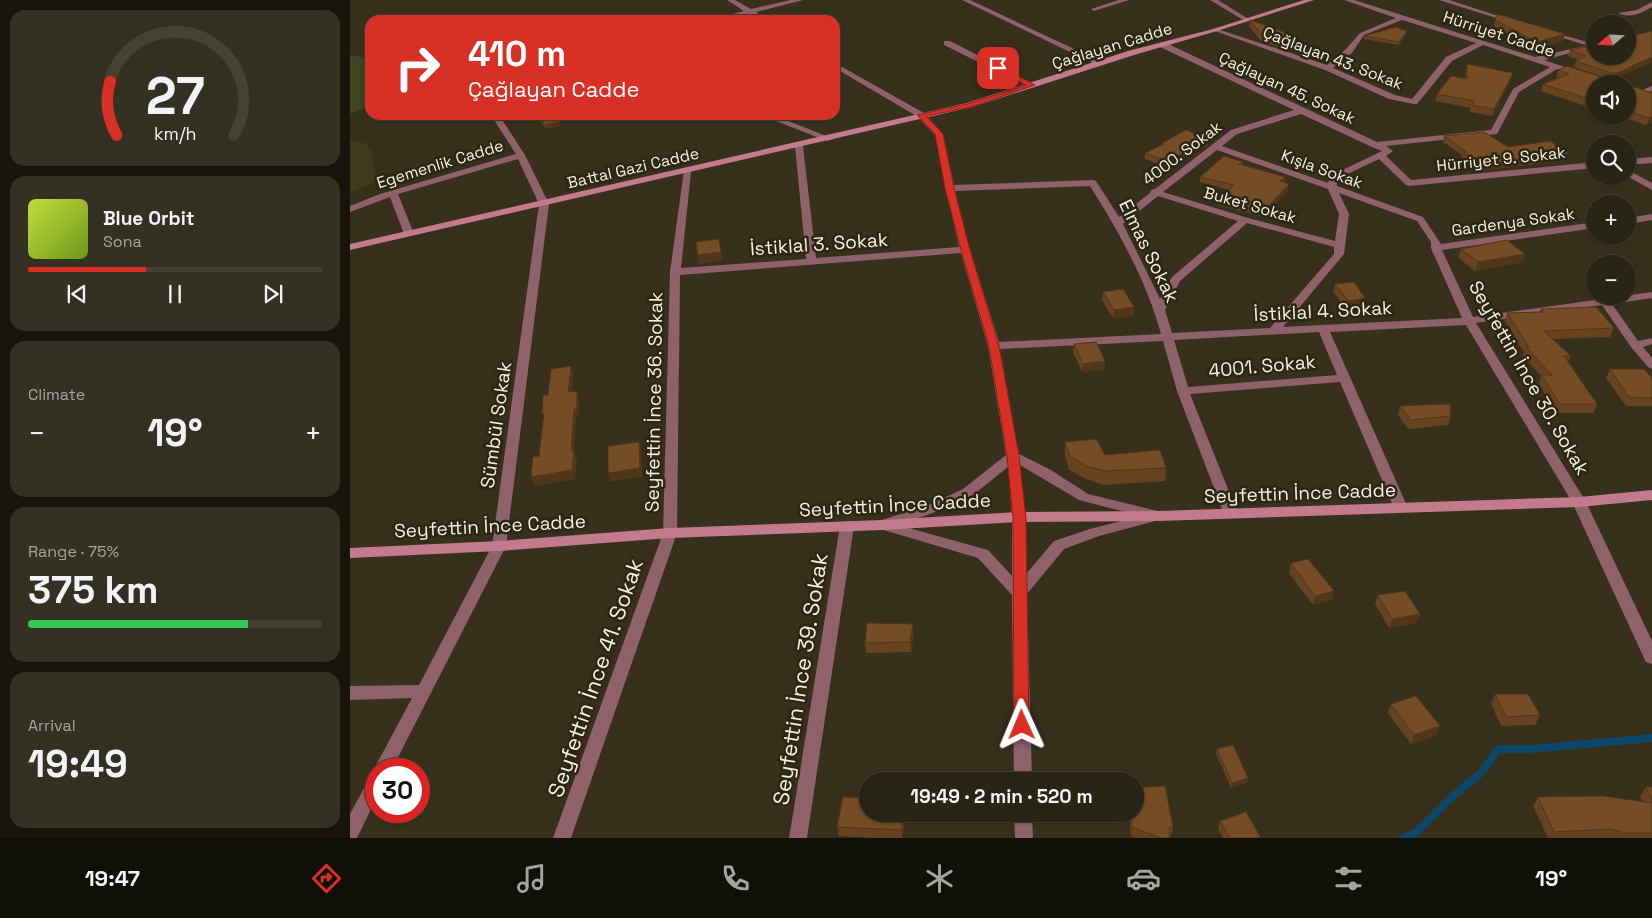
<!DOCTYPE html>
<html lang="en">
<head>
<meta charset="utf-8">
<style>
	body { margin:0; font-family:"Space Grotesk",sans-serif; background:#353122; color:#f1f3f6; height:100vh; display:flex; flex-direction:column; font-size:19px; white-space:nowrap }
	* { box-sizing:border-box; margin:0 }
	p { font-size:16px; color:#a5a5a0 }
	.icon { flex:none; width:28px; height:28px; fill:none; stroke:currentColor; stroke-width:2; stroke-linecap:round; stroke-linejoin:round }
	.map { position:relative; flex:1; overflow:hidden }
	.details { display:flex; flex-direction:column; gap:10px; padding:10px; background:#17140c; width:350px }
	.details>* { flex:none }
	.guide { position:absolute; left:15px; top:15px; width:475px; height:105px; border-radius:15px; box-shadow:0 1px 4px #0004,0 0 0 1px #454234; background:#d93025; color:#fff; overflow:hidden }
	.needle { width:32px; rotate:251deg }
	.fabs { position:absolute; left:1236px; top:15px; display:grid; gap:10px }
	.fabs a { display:grid; place-items:center; width:50px; height:50px; border-radius:50%; background:#292515; box-shadow:0 1px 4px #0004,0 0 0 1px #454234; font-size:25px }
	.speed { position:absolute; left:15px; top:758px; display:flex; gap:10px; font-size:25px; font-weight:700; text-align:center }
	.speed>* { display:grid; place-content:center; width:65px; height:65px; border-radius:50%; background:#292515; box-shadow:0 1px 4px #0004,0 0 0 1px #454234; line-height:1 }
	.speed .limit { border:8px solid #d22; background:#fff; color:#111 }
	.pin { position:absolute; display:grid; place-items:center; width:42px; height:42px; color:#fff; margin:-21px; border-radius:10px; box-shadow:0 2px 8px #0006 }
	.me { position:absolute; width:55px; margin:-28px; rotate:359deg; stroke-linejoin:round; filter:drop-shadow(0 0 4px #0008) }
	.turn { display:flex; align-items:center; gap:18px; height:105px; padding:0 20px; font-size:22px }
	.turn .icon { width:65px; height:65px; stroke-width:2.5 }
	.turn b { display:block; font-size:35px; line-height:42px }
	.big { font-size:38px; font-weight:600; line-height:1.1 }
	.details .widget { flex:1; display:flex; flex-direction:column; justify-content:center; gap:8px; min-width:0; padding:0 18px; border-radius:15px; background:#353122 }
	.details .dial { align-items:center; gap:0 }
	.dial svg { height:130px; overflow:visible; fill:none; stroke:#454234; stroke-width:7; stroke-linecap:round; text-anchor:middle }
	.dial text { fill:#f1f3f6; stroke:none }
	.song { display:flex; align-items:center; gap:15px }
	.cover { width:60px; height:60px; border-radius:8px; background:linear-gradient(135deg,hsl(70 70% 55%),hsl(80 70% 35%)) }
	.played { height:5px; border-radius:2px; background:linear-gradient(90deg,#d93025 40%,#454234 40%) }
	.keys { display:flex; justify-content:space-around; direction:ltr }
	.heat { display:flex; justify-content:space-between; align-items:center; font-size:28px; direction:ltr }
	.charge { height:8px; border-radius:4px; background:linear-gradient(90deg,#34c759 75%,#454234 0) }
	.trip { position:absolute; left:509px; top:772px; width:285px; height:50px; border-radius:25px; background:#292515; box-shadow:0 1px 4px #0004,0 0 0 1px #454234; font-weight:600; line-height:50px; text-align:center }
	.tabs { display:flex; height:80px; justify-content:space-around; align-items:center; background:#100f08; color:#a5a5a0 }
	.tabs .icon { width:35px; height:35px }
	.tabs .selected { color:#d93025 }
	.tabs b { font-size:22px; color:#f1f3f6 }
	main { display:flex; flex:1; min-height:0 }
	.map>svg:first-child { display:block }
</style>
</head>
<body>
<main>
<section class="details">
<div class="widget dial"><svg viewBox="0 0 100 80">
<path d="M14 69A42 42 0 1 1 86 69"/>
<path d="M14 69A42 42 0 0 1 10 36" stroke="#d93025"/>
<text x="50" y="56" font-size="32" font-weight="700">27</text>
<text x="50" y="72" font-size="11">km/h</text>
</svg></div>
<div class="widget">
<div class="song"><i class="cover"></i><div><b>Blue Orbit</b><p>Sona</p></div></div>
<div class="played"></div>
<div class="keys"><svg class="icon" aria-label="previous" viewBox="0 0 24 24"><path d="M18 5L8 12l10 7zM5 5v14"/></svg><svg class="icon" aria-label="pause" viewBox="0 0 24 24"><path d="M8 5v14M16 5v14"/></svg><svg class="icon" aria-label="next" viewBox="0 0 24 24"><path d="M6 5l10 7-10 7zM19 5v14"/></svg></div>
</div>
<div class="widget"><p>Climate</p>
<div class="heat"><a>−</a><b class="big">19°</b><a>+</a></div>
</div>
<div class="widget"><p>Range · 75%</p><b class="big">375 km</b><div class="charge"></div></div>
<div class="widget"><p>Arrival</p><b class="big">19:49</b></div>
</section>
<div class="map">
<svg width="1302" height="838" viewBox="0 0 1302 838">
	<rect width="100%" height="100%" fill="#37311c"/>
	<polygon fill="#423a1e" points="0,140 15,143 21,151 26,182 0,193"/>
	<polygon fill="#3e4320" points="0,55 20,59 20,105 0,114"/>
	<g fill="none" stroke-linecap="round" stroke-linejoin="round">
		<polyline stroke="#0d4868" stroke-width="8" points="1053,838 1066,833 1102,797 1132,772 1148,749 1180,749 1302,738"/>
		<g fill="#8f616b" fill-rule="evenodd">
			<polygon points="377,0 385,0 401,9 441,0 453,0 406,12 417,20 409,20 399,14 372,20 360,20 394,11"/>
			<polygon points="612,0 620,0 754,63 747,65"/>
			<polygon points="769,0 779,0 744,11 741,9"/>
			<polygon points="860,0 868,0 900,20 895,21"/>
			<path d="M994,0h10l181,57 50,-11 4,2 -45,12 38,13 -4,2 -21,-6 -38,23 -22,42 -111,12 7,5 -7,5 25,24 184,-18v6l-186,18 -3,-1 -27,-26 -42,20v7l86,31 18,27 154,-22v6l-153,22 31,67 179,-25v6l-40,6 26,37 14,-3v6l-9,3 9,11v11l-4,-2 -17,-20 -29,-42 -126,18 110,179 66,139v23l-6,-2 -2,-4 -72,-156 -106,-177 -136,7 78,176 -2,3h-10l-2,-3 -54,-126 -150,12 48,120 -2,3h-10l-2,-3 -47,-123 -14,-50 -163,8 19,105 32,16 37,24 74,18 2,3 -5,5 -60,16 -35,13 -37,45 5,187h-18l-2,-186 -34,-37 -101,-30 -2,-3 4,-4 52,-17 32,-15 43,-34 -18,-109 -27,-93 -281,22 -3,258 -106,305h-18l110,-305 7,-261 14,-102h6l1,2 -10,96 125,-9 -11,-113 4,-3 4,3 13,112 143,-11 -24,-112 -17,-18 -83,-49v-5l89,50 19,21 11,51 139,-5 3,1 23,36 31,-24 1,-3 4,-1 76,-59 63,-20 -134,-63v-4h6l211,99 114,-12 22,-41 37,-22 -67,-22 -31,16 -35,43h-3l-25,-5 -64,-29 -113,-40 5,-1 110,36 19,-16 14,-16 36,-15zM1052,20l74,23 -30,14 -34,42 -17,-4 -62,-27 19,-15 12,-18zM951,114l71,33 10,4 -52,25 -2,7 -106,-37 15,-12zM867,150l111,39 11,25 -4,27 -87,-23 -85,-26zM740,186c29,46 57,96 71,148l-162,8 -29,-92 -15,-59zM989,193l78,28 14,21v6l31,70 -179,9 61,-73 5,-40zM808,196l80,25 -66,56 -12,22 -37,-75zM897,223l87,24v7l-64,74 -98,5 -7,-23 15,-29zM969,332l18,43 -149,12 -14,-47zM670,465l59,35 62,16 -51,13 -36,12 -28,33v-57zM658,467l4,50v59l-24,-26 -90,-25 43,-15 32,-15z"/>
			<polygon points="1089,0 1099,0 1164,21 1159,22"/>
			<path d="M1302,2v5c-10,6 -23,12 -34,6l19,-3z"/>
			<polygon points="1197,31 1245,44 1245,48 1197,33"/>
			<polygon points="594,41 600,41 686,85 679,87 594,45"/>
			<polygon points="1302,86 1302,91 1292,94 1288,92"/>
			<polygon points="141,115 149,115 175,155 199,204 156,546 42,769 26,769 26,773 24,769 62,698 0,700 0,686 69,685 142,546 189,204 168,159 48,194 64,234 62,236 56,236 54,234 40,197 0,212 0,206 30,194 166,154"/>
			<polygon points="411,115 423,115 484,139 477,141"/>
			<polygon points="1302,157 1302,163 1278,165 1278,159"/>
			<polygon points="1278,170 1302,183 1302,190 1277,176"/>
			<polygon points="1302,214 1302,220 1278,224 1278,218"/>
			<polygon points="497,521 502,523 504,526 457,838 439,838 490,526 492,523"/>
			<polygon points="26,774 26,799 7,838 0,838 0,814 20,777"/>
			<polygon points="664,814 682,814 683,838 665,838"/>
		</g>
		<g fill="#c37a8c" fill-rule="evenodd">
			<polygon points="954,0 964,0 867,31 784,55 622,107 0,250 0,244 617,103 778,51 863,29"/>
			<polygon points="1302,490 1302,500 1229,507 809,521 669,522 532,530 320,538 149,551 0,558 0,548 149,541 320,528 532,520 669,512 809,511 1229,497"/>
		</g>
	</g>
	<g fill="#654220">
		<polygon points="900,20 945,36 944,42 928,47 911,41 899,26"/>
		<polygon points="1145,20 1213,41 1185,48 1144,26"/>
		<polygon points="1056,34 1049,45 1014,39 1014,36"/>
		<polygon points="1220,50 1278,56 1262,80 1224,67 1226,61 1228,60 1218,56"/>
		<polygon points="1117,64 1161,79 1142,116 1120,112 1121,108 1085,101 1087,94 1115,79 1116,71"/>
		<polygon points="1217,66 1245,84 1245,109 1191,91 1193,84 1209,78 1206,77 1208,70"/>
		<polygon points="1278,85 1302,93 1302,122 1296,125 1269,116 1278,116"/>
		<polygon points="186,115 206,115 211,126 196,129"/>
		<polygon points="1094,136 1158,147 1219,154 1217,160 1129,171 1111,158 1112,155 1093,142"/>
		<polygon points="859,139 858,145 816,167 795,159 795,153 811,145 812,143"/>
		<polygon points="893,162 892,165 935,177 934,183 938,190 913,217 868,205 869,199 879,190 850,182 850,177"/>
		<polygon points="1111,249 1173,262 1125,271 1108,257"/>
		<polygon points="985,284 1013,307 997,309 983,292"/>
		<polygon points="753,292 784,307 784,316 763,318 752,300"/>
		<polygon points="1191,309 1264,328 1260,337 1202,339 1221,356 1218,362 1247,404 1244,413 1206,413 1189,384 1191,376 1173,356 1174,352 1155,321 1157,313 1189,312"/>
		<polygon points="724,344 755,370 732,372 723,352"/>
		<polygon points="1260,369 1302,378 1302,406 1276,406 1256,378"/>
		<polygon points="1050,406 1101,416 1098,425 1058,429 1048,415"/>
		<polygon points="715,442 755,455 816,468 815,481 754,485 736,479 719,470 715,455"/>
		<polygon points="941,563 984,591 981,600 963,605 939,573"/>
		<polygon points="1028,595 1070,614 1066,623 1039,628 1025,604"/>
		<polygon points="564,634 561,652 516,653 515,643"/>
		<polygon points="1145,694 1190,715 1185,725 1151,726 1141,704"/>
		<polygon points="1041,704 1086,736 1061,744 1038,713"/>
		<polygon points="867,749 898,778 897,782 881,788 866,753"/>
		<polygon points="1296,787 1302,787 1302,838 1198,838 1183,806 1188,797 1293,802 1290,797"/>
		<polygon points="557,814 552,838 525,838 489,836 487,827"/>
		<polygon points="779,814 785,814 823,827 821,836 820,836 820,838 785,838 781,836"/>
		<polygon points="870,821 911,838 873,838 868,830"/>
	</g>
	<g fill="#52361a">
		<polygon points="1057,31 1056,34 1049,45 1049,42"/>
		<polygon points="1215,34 1213,41 1185,48 1187,42"/>
		<polygon points="945,36 944,42 928,47 929,41"/>
		<polygon points="1302,57 1302,62 1262,80 1265,74"/>
		<polygon points="1163,73 1161,79 1142,116 1144,109"/>
		<polygon points="1302,116 1302,122 1296,125 1299,118"/>
		<polygon points="210,122 211,126 196,129 195,125"/>
		<polygon points="859,139 858,145 816,167 817,161"/>
		<polygon points="1219,154 1217,160 1129,171 1131,165"/>
		<polygon points="935,177 934,183 930,181"/>
		<polygon points="939,184 938,190 913,217 914,211"/>
		<polygon points="369,239 373,261 349,264 348,255"/>
		<polygon points="1175,254 1173,262 1125,271 1128,262"/>
		<polygon points="1015,298 1013,307 997,309 999,301"/>
		<polygon points="784,307 784,316 763,318 764,310"/>
		<polygon points="755,361 755,370 732,372 733,364"/>
		<polygon points="221,366 223,374 221,400 218,392"/>
		<polygon points="227,391 229,399 229,417 226,418 223,460 221,451 224,409"/>
		<polygon points="289,442 291,451 292,477 260,482 258,473"/>
		<polygon points="224,451 227,459 225,479 184,486 181,477"/>
		<polygon points="984,591 981,600 963,605 965,596"/>
		<polygon points="1070,614 1066,623 1039,628 1042,619"/>
		<polygon points="563,624 564,634 561,652 560,642"/>
		<polygon points="1090,726 1086,736 1061,744 1064,735"/>
		<polygon points="898,778 897,782 881,788 882,783"/>
		<polygon points="554,814 557,814 552,838 551,830"/>
	</g>
	<g fill="#754d25" stroke="#52361a">
		<polygon points="1147,14 1215,34 1187,42 1145,20"/>
		<polygon points="900,20 945,36 929,41 912,35"/>
		<polygon points="1046,27 1057,31 1049,42 1014,36"/>
		<polygon points="1302,31 1302,57 1265,74 1226,61 1236,56 1220,50 1245,45 1245,56 1278,56 1278,37"/>
		<polygon points="1117,64 1163,73 1144,109 1122,105 1124,101 1087,94 1101,76 1117,79"/>
		<polygon points="1217,66 1273,84 1245,84 1245,101 1193,84 1219,74 1208,70"/>
		<polygon points="1278,85 1302,93 1302,116 1299,118 1278,111"/>
		<polygon points="188,115 206,115 210,122 195,125"/>
		<polygon points="836,130 859,139 817,161 795,153 814,144 812,143"/>
		<polygon points="1134,132 1158,147 1200,141 1219,154 1131,165 1113,152 1117,152 1094,136"/>
		<polygon points="874,156 893,162 889,164 935,177 930,181 939,184 914,211 869,199 884,185 850,177"/>
		<polygon points="369,239 371,252 348,255 346,242"/>
		<polygon points="1157,240 1175,254 1128,262 1111,249"/>
		<polygon points="1004,282 1015,298 999,301 985,284"/>
		<polygon points="773,289 784,307 764,310 753,292"/>
		<polygon points="1246,307 1264,328 1194,331 1221,356 1214,356 1247,404 1210,404 1192,375 1202,375 1176,347 1179,347 1157,313 1193,312 1191,309"/>
		<polygon points="746,342 755,361 733,364 724,344"/>
		<polygon points="221,366 218,392 227,391 227,409 224,409 221,451 224,451 222,470 181,477 183,457 189,456 194,413 192,414 193,395 198,395 201,369"/>
		<polygon points="1260,369 1294,369 1302,378 1302,398 1279,397"/>
		<polygon points="1100,404 1101,416 1061,420 1050,406"/>
		<polygon points="746,439 755,455 810,450 816,468 755,471 736,466 720,456 715,442"/>
		<polygon points="289,442 290,468 258,473 258,446"/>
		<polygon points="958,559 984,591 965,596 941,563"/>
		<polygon points="1055,591 1070,614 1042,619 1028,595"/>
		<polygon points="517,623 563,624 560,642 515,643"/>
		<polygon points="1145,694 1178,694 1190,715 1156,717"/>
		<polygon points="1066,696 1090,726 1064,735 1041,704"/>
		<polygon points="883,745 898,778 882,783 867,749"/>
		<polygon points="815,786 823,827 819,827 820,838 811,838 782,827 781,814 785,814 785,788"/>
		<polygon points="1296,787 1302,787 1302,800"/>
		<polygon points="1253,796 1302,803 1302,833 1275,833 1261,829 1204,832 1188,797"/>
		<polygon points="493,797 518,798 518,814 554,814 551,830 487,827"/>
		<polygon points="896,812 911,838 880,838 870,821"/>
	</g>
	<polygon fill="#d93025" stroke="#8d1f18" points="646,67 651,67 685,85 621,107 576,116 593,134 604,188 620,250 649,346 669,456 676,518 679,725 677,729 672,731 666,729 664,725 663,518 657,456 639,346 611,250 595,188 585,134 567,115 617,104 676,85 646,70"/>
	<g text-anchor="middle" dominant-baseline="central" stroke-width="5" stroke-linejoin="round" paint-order="stroke">
		<g font-size="16" fill="#f4f0e3" stroke="#2d2712">
			<text transform="translate(1149 34) rotate(18)">Hürriyet Cadde</text>
			<text transform="translate(762 46) rotate(-17)">Çağlayan Cadde</text>
			<text transform="translate(983 58) rotate(21)">Çağlayan 43. Sokak</text>
			<text transform="translate(937 88) rotate(25)">Çağlayan 45. Sokak</text>
			<text transform="translate(832 153) rotate(-37)">4000. Sokak</text>
			<text transform="translate(1151 159) rotate(-6)">Hürriyet 9. Sokak</text>
			<text transform="translate(90 164) rotate(-17)">Egemenlik Cadde</text>
			<text transform="translate(283 168) rotate(-13)">Battal Gazi Cadde</text>
			<text transform="translate(972 169) rotate(20)">Kışla Sokak</text>
			<text transform="translate(900 205) rotate(16)">Buket Sokak</text>
			<text transform="translate(1163 222) rotate(-8)">Gardenya Sokak</text>
		</g>
		<g font-size="19" fill="#f4f0e3" stroke="#2d2712">
			<text transform="translate(469 244) rotate(-4)">İstiklal 3. Sokak</text>
			<text transform="translate(799 251) rotate(64)">Elmas Sokak</text>
			<text transform="translate(973 311) rotate(-3)">İstiklal 4. Sokak</text>
			<text transform="translate(912 366) rotate(-5)">4001. Sokak</text>
			<text transform="translate(1179 378) rotate(60)">Seyfettin İnce 30. Sokak</text>
			<text transform="translate(304 402) rotate(-89)">Seyfettin İnce 36. Sokak</text>
			<text transform="translate(146 425) rotate(-82)">Sümbül Sokak</text>
			<text transform="translate(950 493) rotate(-2)">Seyfettin İnce Cadde</text>
			<text transform="translate(545 505) rotate(-3)">Seyfettin İnce Cadde</text>
			<text transform="translate(140 526) rotate(-3)">Seyfettin İnce Cadde</text>
		</g>
		<g font-size="22" fill="#f4f0e3" stroke="#2d2712">
			<text transform="translate(245 678) rotate(-71)">Seyfettin İnce 41. Sokak</text>
			<text transform="translate(450 679) rotate(-81)">Seyfettin İnce 39. Sokak</text>
		</g>
	</g>
</svg>
<div class="fabs">
<a><svg class="needle" viewBox="-14 -14 28 28"><path d="M0-13l5 13h-10z" fill="#e53935"/><path d="M0 13l5-13h-10z" fill="#a5a5a0"/></svg></a>
<a><svg class="icon" aria-label="sound" viewBox="0 0 24 24"><path d="M4 9h4l5-4v14l-5-4H4zM17 9q2 3 0 6"/></svg></a>
<a><svg class="icon" aria-label="search" viewBox="0 0 24 24"><circle cx="10" cy="10" r="6"/><path d="M15 15l6 6"/></svg></a>
<a>+</a>
<a>−</a>
</div>
<div class="speed"><div class="limit">30</div></div>
<div class="pin" style="left:648px;top:68px;background:#d93025"><svg class="icon" aria-label="arrive" viewBox="0 0 24 24"><path d="M6 21V4h12l-3 4 3 4H6"/></svg></div>
<svg class="me" style="left:672px;top:725px" viewBox="-20 -20 40 40"><path d="M0-17L14 15 0 8-14 15z" fill="#d93025" stroke="#fff" stroke-width="4"/></svg>
<div class="trip">19:49 · 2 min · 520 m</div>
<div class="guide">
<div class="turn"><svg class="icon" aria-label="right" viewBox="0 0 24 24"><path d="M7 20v-9h11M14 6l5 5-5 5"/></svg><div><b>410 m</b>Çağlayan Cadde</div></div>
</div>
</div>
</main>
<nav class="tabs">
<b>19:47</b>
<svg class="icon selected" aria-label="directions" viewBox="0 0 24 24"><path d="M12 3l9 9-9 9-9-9zM9 14v-3h6M13 9l2 2-2 2"/></svg>
<svg class="icon" aria-label="music" viewBox="0 0 24 24"><path d="M9 18V5l10-2v13"/><circle cx="6" cy="18" r="3"/><circle cx="16" cy="16" r="3"/></svg>
<svg class="icon" aria-label="phone" viewBox="0 0 24 24"><path d="M5 4h4l2 5-3 2q2 4 5 5l2-3 5 2v4C11 20 4 13 5 4z"/></svg>
<svg class="icon" aria-label="climate" viewBox="0 0 24 24"><path d="M12 3v18M4 7l16 10M4 17L20 7"/></svg>
<svg class="icon" aria-label="car" viewBox="0 0 24 24"><path d="M5 17H2v-5l4-1 3-4h7l3 4 3 1v5h-3M9 17h6M6 11h13"/><circle cx="7" cy="17" r="2"/><circle cx="17" cy="17" r="2"/></svg>
<svg class="icon" aria-label="filters" viewBox="0 0 24 24"><path d="M4 7h16M4 17h16"/><circle cx="9" cy="7" r="2"/><circle cx="15" cy="17" r="2"/></svg>
<b>19°</b>
</nav>
</body>
</html>
